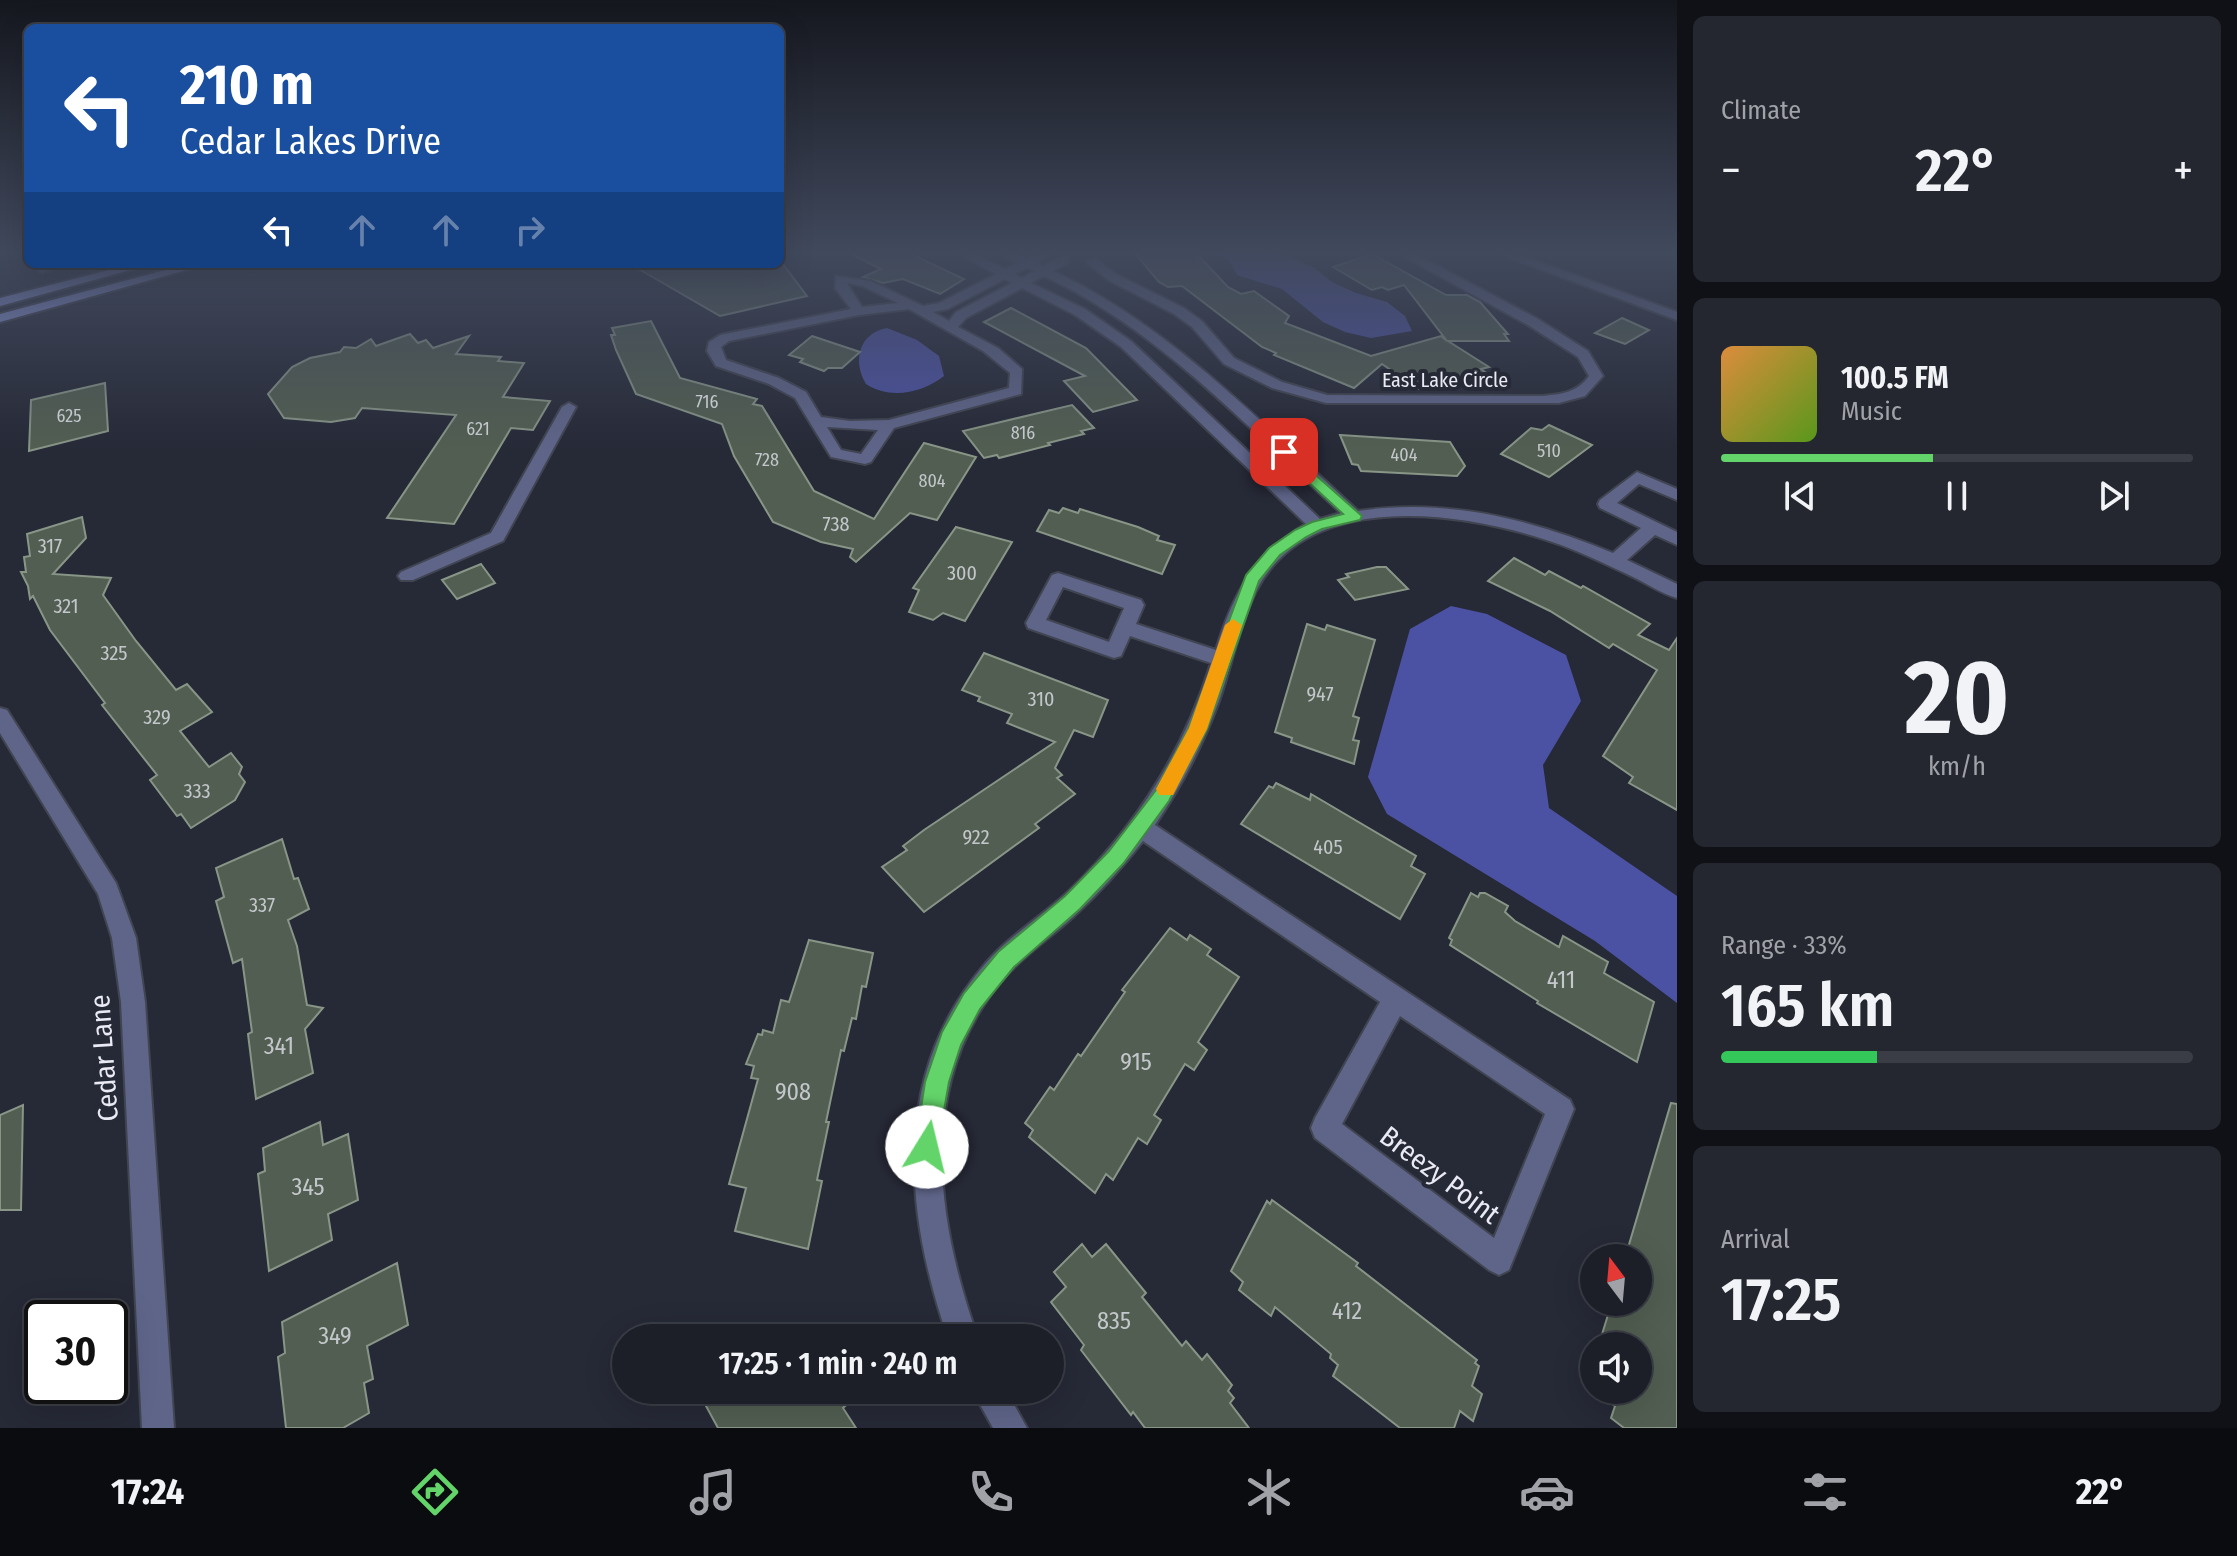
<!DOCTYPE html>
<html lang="en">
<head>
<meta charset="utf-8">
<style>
	body { margin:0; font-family:"Fira Sans Condensed",sans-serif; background:#252730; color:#f1f3f6; height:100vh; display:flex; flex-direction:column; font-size:30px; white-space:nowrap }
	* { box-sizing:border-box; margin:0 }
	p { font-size:26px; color:#a0a2a8 }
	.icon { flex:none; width:44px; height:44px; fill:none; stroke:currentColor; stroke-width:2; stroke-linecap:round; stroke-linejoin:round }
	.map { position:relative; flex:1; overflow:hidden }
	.side { display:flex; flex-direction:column; gap:16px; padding:16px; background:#0f1116; width:560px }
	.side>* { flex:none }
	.guide { position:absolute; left:24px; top:24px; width:760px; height:244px; border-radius:12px; box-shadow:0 8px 32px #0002,0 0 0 2px #3a3d45; background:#1a4fa0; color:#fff; overflow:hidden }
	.needle { width:52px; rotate:344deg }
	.controls { position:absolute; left:1580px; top:1244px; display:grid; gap:16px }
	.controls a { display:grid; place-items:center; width:72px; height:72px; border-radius:50%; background:#1c1f28; box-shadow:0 8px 32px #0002,0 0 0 2px #3a3d45; font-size:40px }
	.speed { position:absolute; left:24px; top:1300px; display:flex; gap:16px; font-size:40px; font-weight:700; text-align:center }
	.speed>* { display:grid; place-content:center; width:104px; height:104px; border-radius:50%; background:#1c1f28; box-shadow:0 8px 32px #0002,0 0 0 2px #3a3d45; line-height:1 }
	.speed .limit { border:4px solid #111; border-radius:12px; background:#fff; color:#111 }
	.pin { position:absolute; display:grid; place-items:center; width:68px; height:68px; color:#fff; margin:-34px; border-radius:16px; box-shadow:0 4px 12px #0006 }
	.me { position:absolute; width:88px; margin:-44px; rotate:9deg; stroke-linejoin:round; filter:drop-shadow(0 0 6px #0008) }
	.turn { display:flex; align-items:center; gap:28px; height:168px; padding:0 24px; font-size:36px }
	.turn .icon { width:104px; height:104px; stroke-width:2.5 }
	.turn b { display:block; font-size:56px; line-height:68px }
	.lanes { display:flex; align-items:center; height:76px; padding:0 24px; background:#0003; justify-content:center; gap:40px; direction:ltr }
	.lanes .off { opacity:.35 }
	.big { font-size:60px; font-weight:600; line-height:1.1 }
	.side .card { flex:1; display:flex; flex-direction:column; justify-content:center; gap:12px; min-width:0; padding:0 28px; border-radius:12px; background:#252730 }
	.side .dial { align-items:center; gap:0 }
	.dial b { font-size:104px; line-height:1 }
	.song { display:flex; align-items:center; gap:24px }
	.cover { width:96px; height:96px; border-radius:12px; background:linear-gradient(135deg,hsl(30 70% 55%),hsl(90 70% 35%)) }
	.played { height:8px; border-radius:4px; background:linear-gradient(90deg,#63d469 45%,#3a3d45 45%) }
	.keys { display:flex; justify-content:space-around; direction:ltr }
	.heat { display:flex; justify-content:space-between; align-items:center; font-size:44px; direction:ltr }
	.charge { height:12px; border-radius:6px; background:linear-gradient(90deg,#34c759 33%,#3a3d45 0) }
	.trip { position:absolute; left:612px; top:1324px; width:452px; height:80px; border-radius:40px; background:#1c1f28; box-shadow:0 8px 32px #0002,0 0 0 2px #3a3d45; font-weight:600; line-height:80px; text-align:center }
	.tab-bar { display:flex; height:128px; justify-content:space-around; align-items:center; background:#0b0c10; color:#a0a2a8 }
	.tab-bar .icon { width:56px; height:56px }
	.tab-bar .on { color:#63d469 }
	.tab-bar b { font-size:36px; color:#f1f3f6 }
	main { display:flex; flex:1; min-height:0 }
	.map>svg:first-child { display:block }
</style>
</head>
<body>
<main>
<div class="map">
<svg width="1677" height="1428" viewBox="0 0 1677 1428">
	<rect width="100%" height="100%" fill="#262936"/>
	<g fill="#4c52a3">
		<polygon points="1218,251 1277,251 1313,267 1332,282 1356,293 1387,302 1405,316 1412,331 1371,338 1345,332 1323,322 1282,289 1237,275 1230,262"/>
		<path d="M887,328l30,12 22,16 5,20c-22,17 -54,24 -78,8 -14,-23 -7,-51 21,-56z"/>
		<polygon points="1451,606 1487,614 1566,655 1581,701 1543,765 1549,808 1677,896 1677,1003 1595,941 1387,814 1368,777 1410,629"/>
	</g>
	<g fill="#525e51" stroke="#889587" stroke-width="2">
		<polygon points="845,251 911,254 964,279 940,294 903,279 883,283 863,277 881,269"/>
		<polygon points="1133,251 1194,251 1228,287 1241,294 1254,291 1289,316 1285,323 1371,356 1441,336 1447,341 1404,285 1388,290 1382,287 1372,290 1333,267 1372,254 1446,295 1467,295 1480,302 1508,334 1504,334 1509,341 1448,341 1489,367 1481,369 1485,372 1431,388 1418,389 1382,364 1354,388 1274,355 1276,353 1262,347 1182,286 1168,287 1159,282"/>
		<polygon points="630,264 783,264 807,296 720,316"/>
		<polygon points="1011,308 1086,348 1137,400 1093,412 1064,381 1085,376 984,322"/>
		<polygon points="1622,318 1649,330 1625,344 1595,333"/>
		<polygon points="651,321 680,378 757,399 753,404 762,406 814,491 874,519 924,443 976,457 937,520 910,513 856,562 850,557 853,549 821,542 773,522 734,456 722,424 636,394 616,350 611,335 615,335 612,328"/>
		<polygon points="410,334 418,343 426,340 433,348 469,336 456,354 501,357 498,361 524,363 503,397 550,401 533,430 511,428 454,524 387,518 456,415 362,408 355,418 331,422 284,418 268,394 292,367 310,358 340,352 344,347 356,348 371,339 376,346"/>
		<polygon points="812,336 860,352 842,368 828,368 824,371 800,362 803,359 789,355"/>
		<polygon points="105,383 108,431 29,451 31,400"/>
		<polygon points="1072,405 1094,428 1081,431 1084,434 1048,443 1050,445 999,458 997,455 984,458 963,431"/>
		<polygon points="1549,425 1592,445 1549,477 1501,454 1531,428 1542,430"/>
		<polygon points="1340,435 1450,442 1465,466 1457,476 1361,471 1358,465 1352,464"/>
		<polygon points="1063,508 1078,513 1080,509 1138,527 1159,536 1157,540 1175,545 1162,574 1037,531 1049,510 1059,513"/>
		<polygon points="82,517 86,538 53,574 111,578 103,595 136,641 176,690 187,684 212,712 180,731 209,767 231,753 242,767 239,774 245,782 235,800 191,828 181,814 177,816 150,780 157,775 102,705 105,703 50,630 33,596 30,599 28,586 21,572 26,572 24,557 30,556 27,534"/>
		<polygon points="956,527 1012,542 965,621 943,613 933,620 909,612 919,590 913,588"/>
		<polygon points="1514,558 1545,575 1549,571 1581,588 1583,586 1650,624 1638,635 1669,650 1677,638 1677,810 1629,783 1633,777 1603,756 1657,670 1613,644 1609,648 1550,611 1488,581"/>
		<polygon points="481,564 495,583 457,599 442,580"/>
		<polygon points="1377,567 1386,567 1408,589 1355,600 1338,580 1349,577 1346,574"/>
		<polygon points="1307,624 1325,630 1327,625 1375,640 1353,716 1359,718 1353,740 1359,741 1354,764 1291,742 1292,738 1275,732"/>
		<polygon points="984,653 1108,700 1093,737 1074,730 1055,768 1062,775 1057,778 1075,794 1035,824 1039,828 924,912 882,867 907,850 903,846 924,830 1055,742 1007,723 1012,714 978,701 980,697 962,690"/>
		<polygon points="1276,783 1310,800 1311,794 1416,856 1411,866 1425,874 1400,919 1241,824 1269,786 1273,788"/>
		<polygon points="282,839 294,879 298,878 309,909 288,920 297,946 307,1005 323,1008 305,1029 313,1073 256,1099 248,1034 252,1032 242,959 233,963 216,901 224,897 216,868"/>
		<polygon points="1471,893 1478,897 1480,893 1485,893 1508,906 1505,912 1515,921 1559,947 1563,936 1608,962 1604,973 1654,1002 1637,1062 1537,1003 1538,1001 1450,945 1452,940 1449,938"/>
		<polygon points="1170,928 1187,940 1190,935 1211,949 1207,955 1239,977 1198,1042 1207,1050 1194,1070 1185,1064 1154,1115 1161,1120 1147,1144 1138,1138 1113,1180 1106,1174 1095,1193 1029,1137 1033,1130 1025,1123 1050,1087 1054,1090 1078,1054 1081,1056 1125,992 1122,990"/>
		<polygon points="809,940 873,953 866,987 862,986 856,1019 852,1018 844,1051 841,1050 826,1122 829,1122 817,1180 822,1181 808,1249 735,1231 746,1188 729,1184 758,1079 751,1078 754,1066 746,1064 758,1034 762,1035 763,1030 773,1033 781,1000 789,1002"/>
		<polygon points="1671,1103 1677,1104 1677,1428 1624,1428 1611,1418 1615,1406 1592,1389 1594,1383 1594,1390 1638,1390 1638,1346 1599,1344 1612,1302 1638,1302 1638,1258 1625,1258"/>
		<polygon points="23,1105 21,1210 0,1210 0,1115"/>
		<polygon points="320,1122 323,1145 348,1134 358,1200 328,1214 332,1240 269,1271 258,1174 265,1171 263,1148"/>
		<polygon points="1272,1200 1358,1263 1356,1266 1477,1360 1475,1363 1479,1366 1472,1386 1482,1394 1473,1421 1460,1411 1454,1428 1400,1428 1333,1376 1338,1365 1330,1358 1331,1354 1275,1307 1271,1316 1239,1290 1243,1282 1231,1271 1267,1201 1270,1204"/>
		<polygon points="1082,1244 1092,1257 1106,1244 1146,1293 1142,1297 1182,1346 1186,1341 1202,1360 1207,1354 1232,1385 1228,1391 1234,1398 1230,1403 1249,1428 1145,1428 1133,1412 1131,1415 1081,1350 1084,1345 1051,1302 1066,1287 1054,1272"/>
		<polygon points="397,1263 408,1325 367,1346 373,1379 364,1383 369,1413 343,1428 286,1428 278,1357 285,1353 282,1322"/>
		<polygon points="724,1390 862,1390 843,1408 856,1428 718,1428 706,1406"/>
	</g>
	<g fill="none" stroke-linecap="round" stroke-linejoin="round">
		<g stroke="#414451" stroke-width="4">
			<g id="minor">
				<path d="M953,251h16l36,18 12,-6 -22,-12h16l16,8 14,-8h14l-18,12 6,3 17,-9h8v6l-15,8c118,55 210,154 305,240 89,-13 173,8 255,42l28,-25 -41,-20 -2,-4 2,-4 37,-28 40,17v11l-38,-16 -22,19 60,29v13l-22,-10 -28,25 50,24v14c-15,-4 -29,-14 -44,-21 -23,-11 -48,-23 -72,-32 -91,-33 -251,-59 -305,46 -17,35 -24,73 -37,110 -16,43 -38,86 -64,124l415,275 4,9 -65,161 -10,5 -10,-5 -174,-132 -4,-10 4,-10 65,-116 -237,-161c-21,27 -45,53 -70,76 -23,21 -49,38 -69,61 -89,104 -68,242 -26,360h-30c-44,-127 -57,-265 37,-374 24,-28 56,-47 83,-72 68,-65 115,-139 143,-229l-81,-27 -9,20 -7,2 -86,-30 -2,-5 26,-48 6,-2 83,27 3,5 -8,19 80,26c17,-57 38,-95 90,-126l-185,-177 -46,-32 -53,-27 -56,30 -8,9 40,21 24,21 -1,25 -127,34 -23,34 -6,2 -34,-7 -36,-59 -26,-14 -53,-18 -9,-15 2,-9 11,-7 131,-26 -16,-21 1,-12 35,5 52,25 16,-3 57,-29zM1027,268l7,3 -12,7 -7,-4zM1044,276c115,54 204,152 297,237l-21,6 -189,-178 -46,-32 -54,-26zM1005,279l7,4 -56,29 -7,9 -16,-9 15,-3zM847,283l15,3 36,17 -36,4zM909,309l74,42 27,22 -1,15 -120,32 -39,1 -29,-4 -15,-25 -27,-14 -53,-18 -5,-13 8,-6 130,-26zM827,427l51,3 -17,24 -20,-4zM1063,587l61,21 -15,34 -63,-22zM1400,1016l145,98 -51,124 -152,-114z"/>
				<path d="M1394,251h16l128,68 50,32 15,25 -18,20 -26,7h-233l-54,-15 -48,-24 -32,-37 -18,-13 -66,-34 -23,-19 10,-3 21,16 68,34 18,13 32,37 48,24 45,13 215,1c19,-2 35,-3 47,-20l-11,-19 -50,-32z"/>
				<polygon points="1491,251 1509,251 1677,312 1677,320"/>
				<polygon points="46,264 66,264 42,273 36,269"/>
				<polygon points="569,403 576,407 503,541 413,580 401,580 398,576 401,572 491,533 562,407"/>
				<polygon points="0,708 7,710 116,883 136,938 145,1002 174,1428 142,1428 121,1002 112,938 98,894 0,733"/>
				<polygon points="972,1390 1006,1390 1027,1428 993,1428"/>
			</g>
		</g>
		<g stroke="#414451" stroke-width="4">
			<g id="major">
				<polygon points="132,264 152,264 0,306 0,298"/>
				<polygon points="188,264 208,264 0,322 0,314"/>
			</g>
		</g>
		<use href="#minor" fill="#5f6589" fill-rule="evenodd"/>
		<use href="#major" fill="#94a0ea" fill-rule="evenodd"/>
	</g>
	<linearGradient id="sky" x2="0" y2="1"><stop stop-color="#15171e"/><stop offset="0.56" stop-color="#41495d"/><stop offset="1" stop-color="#41495d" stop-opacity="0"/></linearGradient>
	<rect width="1677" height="451" fill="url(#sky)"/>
	<polygon fill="#63d469" stroke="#408a44" stroke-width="2" points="1284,447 1362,516 1360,520 1322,529 1306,537 1280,555 1259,581 1207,729 1169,801 1123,864 1080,909 1014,967 980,1009 961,1045 949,1082 936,1156 927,1160 918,1156 915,1147 925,1082 942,1032 964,993 998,952 1065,896 1109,851 1156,790 1189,728 1246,575 1269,548 1295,530 1312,522 1343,514 1279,455 1279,449"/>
	<polygon fill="#f59e0b" points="1233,619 1242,625 1207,729 1173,795 1159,795 1156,789 1189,728 1225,625"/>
	<g text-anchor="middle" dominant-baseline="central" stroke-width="8" stroke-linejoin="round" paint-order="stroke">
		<g font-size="18" fill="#c3c7cb">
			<text x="707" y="402">716</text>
			<text x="69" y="416">625</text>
			<text x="478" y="429">621</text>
			<text x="1023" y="433">816</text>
			<text x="1549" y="451">510</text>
			<text x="1404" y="455">404</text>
			<text x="767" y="460">728</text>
			<text x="932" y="481">804</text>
		</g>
		<g font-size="20" fill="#e9eaf4" stroke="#262936">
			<text x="1445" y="380">East Lake Circle</text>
		</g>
		<g font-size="20" fill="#c3c7cb">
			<text x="836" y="524">738</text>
			<text x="50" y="546">317</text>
			<text x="962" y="573">300</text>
			<text x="66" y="606">321</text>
			<text x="114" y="653">325</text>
			<text x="1320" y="694">947</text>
			<text x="1041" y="699">310</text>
			<text x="157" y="717">329</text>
			<text x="197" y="791">333</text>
			<text x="976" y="837">922</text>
			<text x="1328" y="847">405</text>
			<text x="262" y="905">337</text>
		</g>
		<g font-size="24" fill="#c3c7cb">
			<text x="1561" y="980">411</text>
			<text x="279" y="1046">341</text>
			<text x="1136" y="1062">915</text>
			<text x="793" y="1092">908</text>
			<text x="308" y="1187">345</text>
			<text x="1347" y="1311">412</text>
			<text x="1114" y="1321">835</text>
			<text x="335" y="1336">349</text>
		</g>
		<g font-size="28" fill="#e9eaf4" stroke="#262936">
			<text transform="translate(104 1058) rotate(-94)">Cedar Lane</text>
			<text transform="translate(1440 1175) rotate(37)">Breezy Point</text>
		</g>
	</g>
</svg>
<div class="controls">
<a><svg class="needle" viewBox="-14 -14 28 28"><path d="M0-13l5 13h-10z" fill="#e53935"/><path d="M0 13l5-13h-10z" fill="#a0a2a8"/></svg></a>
<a><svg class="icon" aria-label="sound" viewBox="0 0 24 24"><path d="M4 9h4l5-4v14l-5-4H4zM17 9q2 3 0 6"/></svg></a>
</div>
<div class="speed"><div class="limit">30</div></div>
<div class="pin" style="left:1284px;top:452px;background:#d93025"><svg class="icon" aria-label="arrive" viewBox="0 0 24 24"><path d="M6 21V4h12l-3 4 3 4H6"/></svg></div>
<svg class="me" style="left:927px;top:1147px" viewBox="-20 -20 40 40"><circle r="19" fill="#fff"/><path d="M0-13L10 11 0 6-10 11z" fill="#63d469"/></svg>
<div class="trip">17:25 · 1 min · 240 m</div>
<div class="guide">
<div class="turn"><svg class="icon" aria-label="left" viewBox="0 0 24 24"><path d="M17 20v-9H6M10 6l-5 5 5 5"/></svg><div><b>210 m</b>Cedar Lakes Drive</div></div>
<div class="lanes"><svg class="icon" aria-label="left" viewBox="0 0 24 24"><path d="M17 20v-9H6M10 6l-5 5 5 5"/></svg><svg class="icon off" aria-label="ahead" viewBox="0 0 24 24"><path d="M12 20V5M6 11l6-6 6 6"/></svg><svg class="icon off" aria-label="ahead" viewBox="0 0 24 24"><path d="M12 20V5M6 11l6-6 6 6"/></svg><svg class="icon off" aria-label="right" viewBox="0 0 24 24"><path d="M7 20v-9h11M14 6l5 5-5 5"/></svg></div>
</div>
</div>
<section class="side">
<div class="card"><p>Climate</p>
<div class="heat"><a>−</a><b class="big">22°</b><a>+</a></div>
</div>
<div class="card">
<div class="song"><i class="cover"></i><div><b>100.5 FM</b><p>Music</p></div></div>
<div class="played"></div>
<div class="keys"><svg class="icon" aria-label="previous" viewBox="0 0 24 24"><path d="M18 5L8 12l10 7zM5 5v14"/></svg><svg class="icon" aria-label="pause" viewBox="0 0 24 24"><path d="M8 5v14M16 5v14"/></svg><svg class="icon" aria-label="next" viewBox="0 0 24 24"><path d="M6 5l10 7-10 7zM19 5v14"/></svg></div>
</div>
<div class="card dial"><b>20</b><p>km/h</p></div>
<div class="card"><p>Range · 33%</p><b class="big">165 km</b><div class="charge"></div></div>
<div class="card"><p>Arrival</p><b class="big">17:25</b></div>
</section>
</main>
<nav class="tab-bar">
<b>17:24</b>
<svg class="icon on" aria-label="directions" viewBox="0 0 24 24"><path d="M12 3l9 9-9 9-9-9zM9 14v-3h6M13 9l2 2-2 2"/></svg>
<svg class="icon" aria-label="music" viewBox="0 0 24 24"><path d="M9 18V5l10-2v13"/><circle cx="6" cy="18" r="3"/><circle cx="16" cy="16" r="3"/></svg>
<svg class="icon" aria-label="phone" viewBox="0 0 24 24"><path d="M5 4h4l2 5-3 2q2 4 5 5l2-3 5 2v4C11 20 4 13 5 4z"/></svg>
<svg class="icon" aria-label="climate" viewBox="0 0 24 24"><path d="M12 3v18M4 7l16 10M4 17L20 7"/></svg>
<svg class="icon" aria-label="car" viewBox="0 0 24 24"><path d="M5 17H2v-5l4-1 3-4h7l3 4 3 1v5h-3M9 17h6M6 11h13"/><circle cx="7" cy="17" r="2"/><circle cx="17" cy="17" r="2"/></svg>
<svg class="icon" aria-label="filters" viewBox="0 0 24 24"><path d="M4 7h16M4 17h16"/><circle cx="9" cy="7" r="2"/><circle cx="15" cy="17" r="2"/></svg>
<b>22°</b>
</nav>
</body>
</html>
